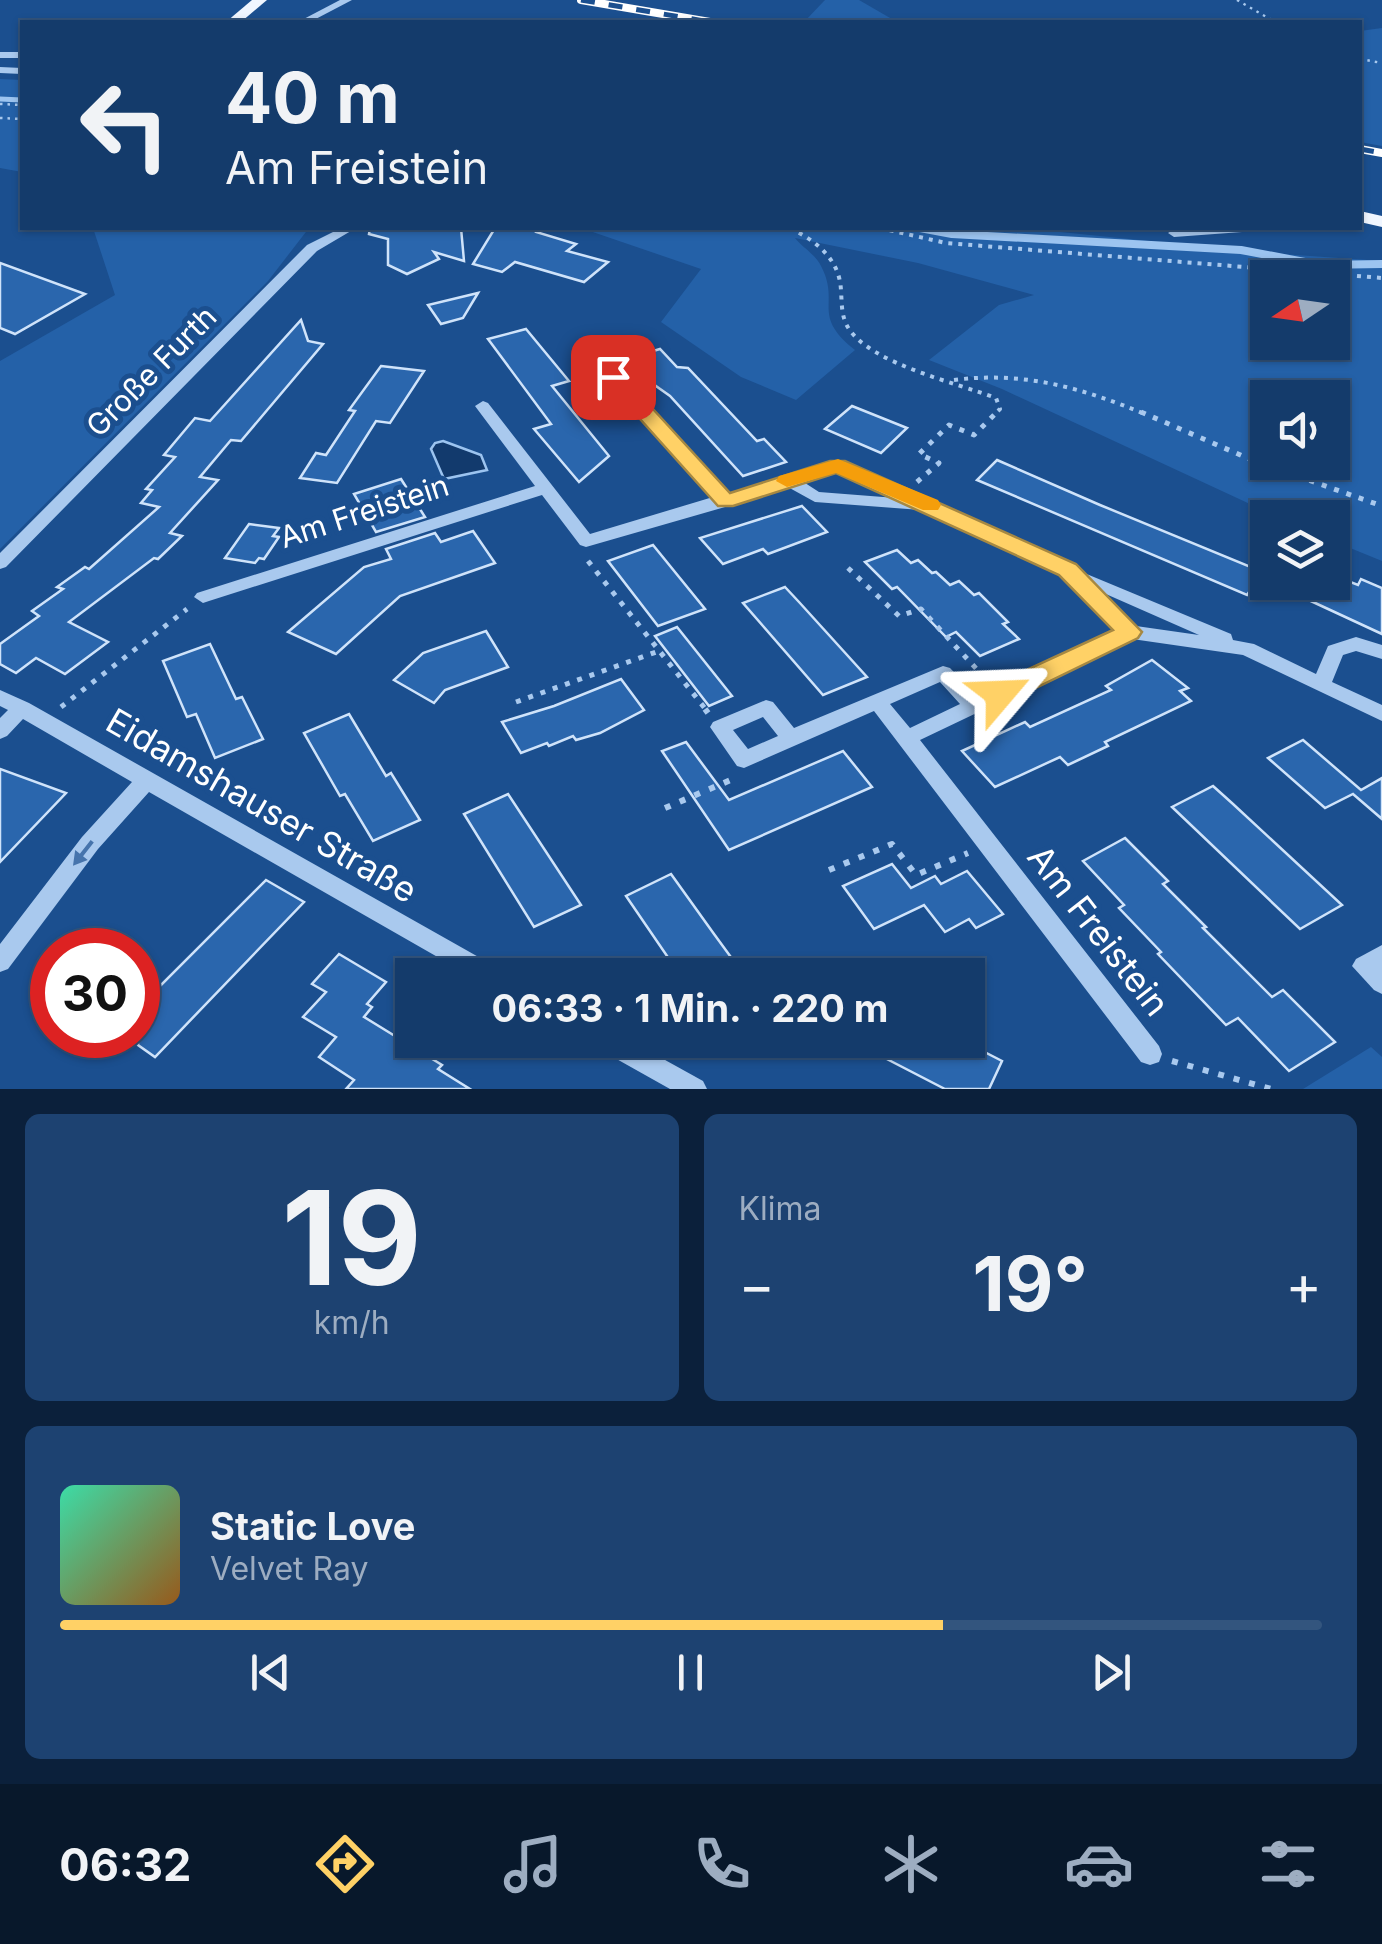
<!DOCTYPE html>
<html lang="de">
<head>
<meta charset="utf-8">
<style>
	body { margin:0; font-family:Inter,sans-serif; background:#1d4271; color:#f1f3f6; height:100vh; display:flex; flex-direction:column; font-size:38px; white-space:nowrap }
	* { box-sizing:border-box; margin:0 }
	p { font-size:32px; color:#9dadc1 }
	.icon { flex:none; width:55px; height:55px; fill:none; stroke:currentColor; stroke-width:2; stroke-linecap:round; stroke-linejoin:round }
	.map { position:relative; height:1089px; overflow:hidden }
	.side { display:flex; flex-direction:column; gap:25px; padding:25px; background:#0b203b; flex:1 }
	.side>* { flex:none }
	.guide { position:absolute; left:20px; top:20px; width:1342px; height:210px; border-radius:0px; box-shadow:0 2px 8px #0004,0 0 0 2px #33557e; background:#143b6b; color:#f1f3f6; overflow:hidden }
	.needle { width:65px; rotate:257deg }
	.tools { position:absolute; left:1250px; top:260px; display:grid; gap:20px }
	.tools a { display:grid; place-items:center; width:100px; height:100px; border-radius:0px; background:#143b6b; box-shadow:0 2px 8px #0004,0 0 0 2px #33557e; font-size:50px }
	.speed { position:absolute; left:30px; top:928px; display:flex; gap:20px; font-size:50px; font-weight:700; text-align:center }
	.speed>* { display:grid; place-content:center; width:130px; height:130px; border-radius:50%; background:#143b6b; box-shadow:0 2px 8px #0004,0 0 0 2px #33557e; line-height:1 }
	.speed .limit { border:15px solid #d22; background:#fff; color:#111 }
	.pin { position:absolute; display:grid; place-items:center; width:85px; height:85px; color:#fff; margin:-42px; border-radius:20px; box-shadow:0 5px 15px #0006 }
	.me { position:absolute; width:110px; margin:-55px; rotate:64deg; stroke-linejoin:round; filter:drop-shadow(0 0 8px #0008) }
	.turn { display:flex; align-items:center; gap:35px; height:210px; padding:0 40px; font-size:45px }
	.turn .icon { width:130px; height:130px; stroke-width:2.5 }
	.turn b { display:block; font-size:70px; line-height:85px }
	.big { font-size:75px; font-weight:700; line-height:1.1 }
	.side .card { flex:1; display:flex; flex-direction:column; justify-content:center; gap:15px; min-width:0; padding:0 35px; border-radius:15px; background:#1d4271 }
	.side .dial { align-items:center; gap:0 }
	.dial b { font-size:130px; line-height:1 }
	.song { display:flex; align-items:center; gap:30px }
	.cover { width:120px; height:120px; border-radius:15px; background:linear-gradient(135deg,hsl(160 70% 55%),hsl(30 70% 35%)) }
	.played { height:10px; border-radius:5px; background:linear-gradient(90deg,#ffd166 70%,#33557e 70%) }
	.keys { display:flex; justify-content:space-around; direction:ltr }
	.heat { display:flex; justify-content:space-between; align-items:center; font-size:55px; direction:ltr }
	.side .tiles { flex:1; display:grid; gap:25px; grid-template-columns:1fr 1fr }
	.card:last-child { grid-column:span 2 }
	.trip { position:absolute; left:395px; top:958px; width:590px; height:100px; border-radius:0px; background:#143b6b; box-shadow:0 2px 8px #0004,0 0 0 2px #33557e; font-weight:700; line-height:100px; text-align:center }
	.menu { display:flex; height:160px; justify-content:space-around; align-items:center; background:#08182b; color:#9dadc1 }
	.menu .icon { width:70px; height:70px }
	.menu .selected { color:#ffd166 }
	.menu b { font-size:45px; color:#f1f3f6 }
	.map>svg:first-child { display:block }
</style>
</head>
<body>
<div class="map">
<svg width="1382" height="1089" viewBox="0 0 1382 1089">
	<rect width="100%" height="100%" fill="#1b4f8f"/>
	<g fill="#2461a8" fill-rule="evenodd">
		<polygon points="825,0 859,0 897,22 804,22"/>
		<polygon points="1382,28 1382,146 1360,142 1360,31"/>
		<polygon points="0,79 22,80 22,172 0,168"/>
		<polygon points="93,228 309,228 268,281 0,549 0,361 115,295"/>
		<path d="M581,228h440l246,25 115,8v300l-49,-20 -1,-23 -54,-1 -276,-128 -73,-29 70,-55 35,-10 -116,-32 -123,-25c7,9 21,17 26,28 20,38 -11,48 34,84l-59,50 -55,-23 -80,-55 40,-53zM1268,278h64v64h-64zM1268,398h64v64h-64z"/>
		<polygon points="1371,1047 1382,1057 1382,1089 1303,1089"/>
	</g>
	<polygon fill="#123a6d" stroke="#9cc4f0" stroke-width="2.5" points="443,441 481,455 487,470 444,479 431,449 435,443"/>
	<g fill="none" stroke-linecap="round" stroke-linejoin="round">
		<polyline stroke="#9cc4f0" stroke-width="5" points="0,99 22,100"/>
		<polyline stroke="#9cc4f0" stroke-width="8" points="920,228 952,234 1241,250 1321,265 1382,264"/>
	</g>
	<g fill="#2a66ad" stroke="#cfe3fa" stroke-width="2.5">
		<polygon points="370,228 461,228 464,261 434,252 439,259 407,274 388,265 388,239 369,234"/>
		<polygon points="495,228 537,228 536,232 576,244 567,251 608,262 584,282 515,262 502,272 473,264"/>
		<polygon points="0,263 85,294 15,334 0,328"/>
		<polygon points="478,293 463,318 441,324 428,305"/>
		<polygon points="301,320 308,341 323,344 241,441 231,440 200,477 218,480 170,533 182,536 158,559 154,558 69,622 108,642 65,674 36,658 16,673 0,664 0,644 39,616 32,611 63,589 57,587 85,567 89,569 159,507 141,503 152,490 146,489 175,457 164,455 195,418 210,421"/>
		<polygon points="526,329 569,381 552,386 609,456 579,482 534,429 551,424 488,339"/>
		<polygon points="638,348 643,354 660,349 677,367 688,368 757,441 764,439 786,462 743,476 670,396 636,372 627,375 610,357"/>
		<polygon points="381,366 424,371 390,423 376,421 337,483 300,478 316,453 326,455 355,411 349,410"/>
		<polygon points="852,406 907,428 881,453 825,429"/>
		<polygon points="997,460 1100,505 1263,572 1247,595 977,480"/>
		<polygon points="401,479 425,517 376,532 354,494"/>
		<polygon points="802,506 827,532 768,554 763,549 723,564 700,538"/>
		<polygon points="249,524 279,528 273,536 279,537 264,559 259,558 255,563 225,558"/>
		<polygon points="473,531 495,563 400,596 336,654 288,632 364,567 391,559 386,549 435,533 441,542"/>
		<polygon points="653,545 705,609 658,626 608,561"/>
		<polygon points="897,550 911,563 918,560 932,573 936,572 950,585 959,581 974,595 979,593 1008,622 1003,624 1019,639 980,656 956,632 946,637 897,587 892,589 865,562"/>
		<polygon points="1332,575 1358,585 1361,579 1382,588 1382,634 1272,583 1332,582"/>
		<polygon points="785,587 799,602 867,677 823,695 743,603"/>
		<polygon points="677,627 732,696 709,706 655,636"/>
		<polygon points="486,631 508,667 445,690 434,703 394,680 423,653"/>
		<polygon points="210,644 236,699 242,697 263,739 215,758 196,714 187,717 163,661"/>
		<polygon points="1152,660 1188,688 1180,691 1191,701 1105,742 1108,746 1068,765 1060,757 995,787 962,751 1025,722 1030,727 1111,690 1106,686"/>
		<polygon points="621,679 644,710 600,733 576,740 573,736 549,746 547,743 521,753 502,722 554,706"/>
		<polygon points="349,714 386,776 391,773 420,820 373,841 345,794 340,796 304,733"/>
		<polygon points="1303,740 1361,790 1382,778 1382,819 1353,794 1325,808 1268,758"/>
		<polygon points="686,742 729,800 843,751 872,787 729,850 662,751"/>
		<polygon points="0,769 66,793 0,862"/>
		<polygon points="1213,786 1233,804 1342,905 1300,929 1172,807"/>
		<polygon points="508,794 581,905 534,927 464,814"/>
		<polygon points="1125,838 1168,881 1163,884 1206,927 1203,928 1272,997 1283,990 1335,1042 1289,1071 1238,1018 1226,1025 1158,954 1161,952 1119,908 1124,905 1083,861"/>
		<polygon points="892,864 911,888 935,876 941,884 967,871 1003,914 976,928 969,919 945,932 924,905 874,929 843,886"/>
		<polygon points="671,874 714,934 744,975 680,975 626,896"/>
		<polygon points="266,880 304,902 155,1057 138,1045 138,1008"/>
		<polygon points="339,954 386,982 367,1004 372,1007 364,1017 442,1065 438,1069 470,1089 346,1089 354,1080 319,1057 336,1037 303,1017 326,992 312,984"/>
		<polygon points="850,1040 961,1040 1002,1061 989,1089 945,1089"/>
	</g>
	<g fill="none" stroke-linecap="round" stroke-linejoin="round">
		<g stroke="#a9c9ee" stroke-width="2.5" stroke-dasharray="2.5 5" stroke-linecap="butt">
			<polyline points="1237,0 1275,22"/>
			<polyline points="1360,59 1382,63"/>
			<polyline points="0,104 22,105"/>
			<polyline points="0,118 22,119"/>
		</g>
		<g stroke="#a9c9ee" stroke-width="4" stroke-dasharray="4 6" stroke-linecap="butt">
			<path d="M790,228c26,13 50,31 51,63 1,13 0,26 8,38 23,35 108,54 147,69l4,11 -6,6"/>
			<polyline points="880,228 946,243 1382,278"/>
			<path d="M954,380c70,-9 129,8 193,35"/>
		</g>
		<g stroke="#a9c9ee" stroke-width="5" stroke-dasharray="5 8" stroke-linecap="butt">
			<polyline points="1141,412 1252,460 1382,506"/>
			<polyline points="917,482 939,463 919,454 949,425 974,435 997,412"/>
			<polyline points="588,561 707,711"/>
			<polyline points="848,568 899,616 921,609 984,677"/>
			<polyline points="516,702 659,651"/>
			<polyline points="61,707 187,609"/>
		</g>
		<g stroke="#a9c9ee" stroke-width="6" stroke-dasharray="6 10" stroke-linecap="butt">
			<polyline points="705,709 708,713"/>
			<polyline points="665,808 733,779"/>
			<polyline points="829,870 892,844 916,875 968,853"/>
			<polyline points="1172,1061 1271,1089"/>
		</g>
		<g fill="#a9c9ee" fill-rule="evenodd">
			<polygon points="340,0 352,0 310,22 298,22"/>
			<rect x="0" y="52" width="22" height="6"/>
			<polygon points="0,67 22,68 22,74 0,73"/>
			<polygon points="341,228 356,228 317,251 6,567 0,569 0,553 307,245"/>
			<polygon points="1196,228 1248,228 1242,232 1174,237 1168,233 1174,229"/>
			<path d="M613,372l5,2 110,119 110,-33 239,110 154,64 2,6 21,4 62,30 12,-28 28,-9 26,8v14l-26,-8 -13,4 -11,27 50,23v16l-139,-66 -111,-16 -212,101 239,306 3,8 -3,8 -9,3 -9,-3 -267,-351 -130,57 -7,-2 -27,-39 3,-5 53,-22 7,2 21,26 149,-62 7,2 27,28 140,-66 -56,-56 -140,-64 -106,-8 -29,-16 -54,19 -146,42 -6,-2 -38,-50 -333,106 -6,2 -9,-6 3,-4 338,-107 -60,-80 8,-5 5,2 102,131 123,-37 -105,-117 -3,-3zM837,471l59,27 -77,-6 -17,-11zM1099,591l100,44 -63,-9zM940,682l20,22 -50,24 -20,-24zM763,717l15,19 -30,13 -15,-19z"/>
			<polygon points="0,690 29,703 498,968 502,975 469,975 149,792 98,849 8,969 0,972 0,944 82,837 132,782 23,719 7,736 0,739 0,718 8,710 0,706"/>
			<polygon points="1382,945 1382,994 1374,990 1352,966 1356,959"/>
			<polygon points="594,1040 629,1040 703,1081 707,1089 670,1089 597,1048"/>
		</g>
		<g fill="#f0f6ff" fill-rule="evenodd">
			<polygon points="252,0 267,0 241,22 226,22"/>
			<polygon points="1360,211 1382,216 1382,227 1360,222"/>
		</g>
		<g stroke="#fff" stroke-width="8">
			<g id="rail">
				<polyline points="581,0 710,22"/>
				<polyline points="1360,149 1382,153"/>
			</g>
		</g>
		<use href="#rail" stroke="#1b4f8f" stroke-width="5" stroke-dasharray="14" stroke-linecap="butt"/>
	</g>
	<defs><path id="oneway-solid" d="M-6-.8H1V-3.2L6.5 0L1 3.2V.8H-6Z" transform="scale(2.5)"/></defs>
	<use fill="#4674ac" href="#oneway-solid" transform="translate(83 853) rotate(128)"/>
	<polygon fill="#ffd166" stroke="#a68842" stroke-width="2.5" points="613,371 620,373 730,493 830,461 845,461 1076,564 1142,632 1138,638 1009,701 990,701 987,694 990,687 1113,630 1059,575 836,473 733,506 718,506 606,381 603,377"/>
	<polygon fill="#f59e0b" points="838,459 938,500 941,505 938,510 923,510 836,473 787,487 776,481 779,476"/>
	<g text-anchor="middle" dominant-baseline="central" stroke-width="10" stroke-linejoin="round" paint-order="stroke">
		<g font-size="30" fill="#fff" stroke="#1b4f8f">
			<text transform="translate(151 371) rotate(-45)">Große Furth</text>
			<text transform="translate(364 511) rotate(-18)">Am Freistein</text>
		</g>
		<g font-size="35" fill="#fff" stroke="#1b4f8f">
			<text transform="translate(262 805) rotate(30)">Eidamshauser Straße</text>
			<text transform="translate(1099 930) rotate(52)">Am Freistein</text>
		</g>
	</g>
</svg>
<div class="tools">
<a><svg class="needle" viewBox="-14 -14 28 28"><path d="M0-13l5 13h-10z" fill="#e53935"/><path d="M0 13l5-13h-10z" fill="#9dadc1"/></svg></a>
<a><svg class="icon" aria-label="sound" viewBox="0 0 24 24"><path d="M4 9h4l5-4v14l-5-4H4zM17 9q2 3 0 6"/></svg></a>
<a><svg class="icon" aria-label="layers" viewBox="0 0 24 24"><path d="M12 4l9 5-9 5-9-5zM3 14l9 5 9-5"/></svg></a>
</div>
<div class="speed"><div class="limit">30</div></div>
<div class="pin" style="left:613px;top:377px;background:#d93025"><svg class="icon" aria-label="arrive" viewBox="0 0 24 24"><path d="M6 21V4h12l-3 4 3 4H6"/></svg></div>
<svg class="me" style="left:1000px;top:694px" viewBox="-20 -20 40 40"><path d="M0-17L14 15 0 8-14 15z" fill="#ffd166" stroke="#fff" stroke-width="4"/></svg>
<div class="trip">06:33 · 1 Min. · 220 m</div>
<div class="guide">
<div class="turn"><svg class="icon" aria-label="left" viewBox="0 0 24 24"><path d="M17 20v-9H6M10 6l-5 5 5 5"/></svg><div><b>40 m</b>Am Freistein</div></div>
</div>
</div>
<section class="side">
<div class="tiles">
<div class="card dial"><b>19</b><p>km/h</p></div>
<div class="card"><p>Klima</p>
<div class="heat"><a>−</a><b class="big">19°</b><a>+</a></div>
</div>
<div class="card">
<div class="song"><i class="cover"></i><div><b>Static Love</b><p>Velvet Ray</p></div></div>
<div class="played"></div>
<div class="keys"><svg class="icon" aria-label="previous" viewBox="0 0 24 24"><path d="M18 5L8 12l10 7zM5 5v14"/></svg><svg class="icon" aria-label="pause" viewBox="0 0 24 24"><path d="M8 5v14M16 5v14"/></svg><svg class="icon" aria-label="next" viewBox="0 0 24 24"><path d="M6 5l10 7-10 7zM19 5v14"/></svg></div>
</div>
</div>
</section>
<nav class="menu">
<b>06:32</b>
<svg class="icon selected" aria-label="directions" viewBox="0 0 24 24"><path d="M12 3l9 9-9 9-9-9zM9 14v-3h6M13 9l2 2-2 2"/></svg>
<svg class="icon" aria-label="music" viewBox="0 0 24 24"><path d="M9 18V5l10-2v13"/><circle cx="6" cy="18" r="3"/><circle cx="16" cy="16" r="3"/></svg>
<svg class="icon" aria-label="phone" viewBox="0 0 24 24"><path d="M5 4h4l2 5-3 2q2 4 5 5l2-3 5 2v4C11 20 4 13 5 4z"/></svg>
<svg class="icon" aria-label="climate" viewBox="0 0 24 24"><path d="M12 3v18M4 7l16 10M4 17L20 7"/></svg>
<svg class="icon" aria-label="car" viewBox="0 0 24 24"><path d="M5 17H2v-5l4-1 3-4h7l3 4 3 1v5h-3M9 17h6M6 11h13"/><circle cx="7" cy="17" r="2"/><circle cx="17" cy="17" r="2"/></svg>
<svg class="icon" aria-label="filters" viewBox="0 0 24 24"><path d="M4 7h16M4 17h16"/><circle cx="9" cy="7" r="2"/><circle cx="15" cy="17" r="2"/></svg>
</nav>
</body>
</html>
